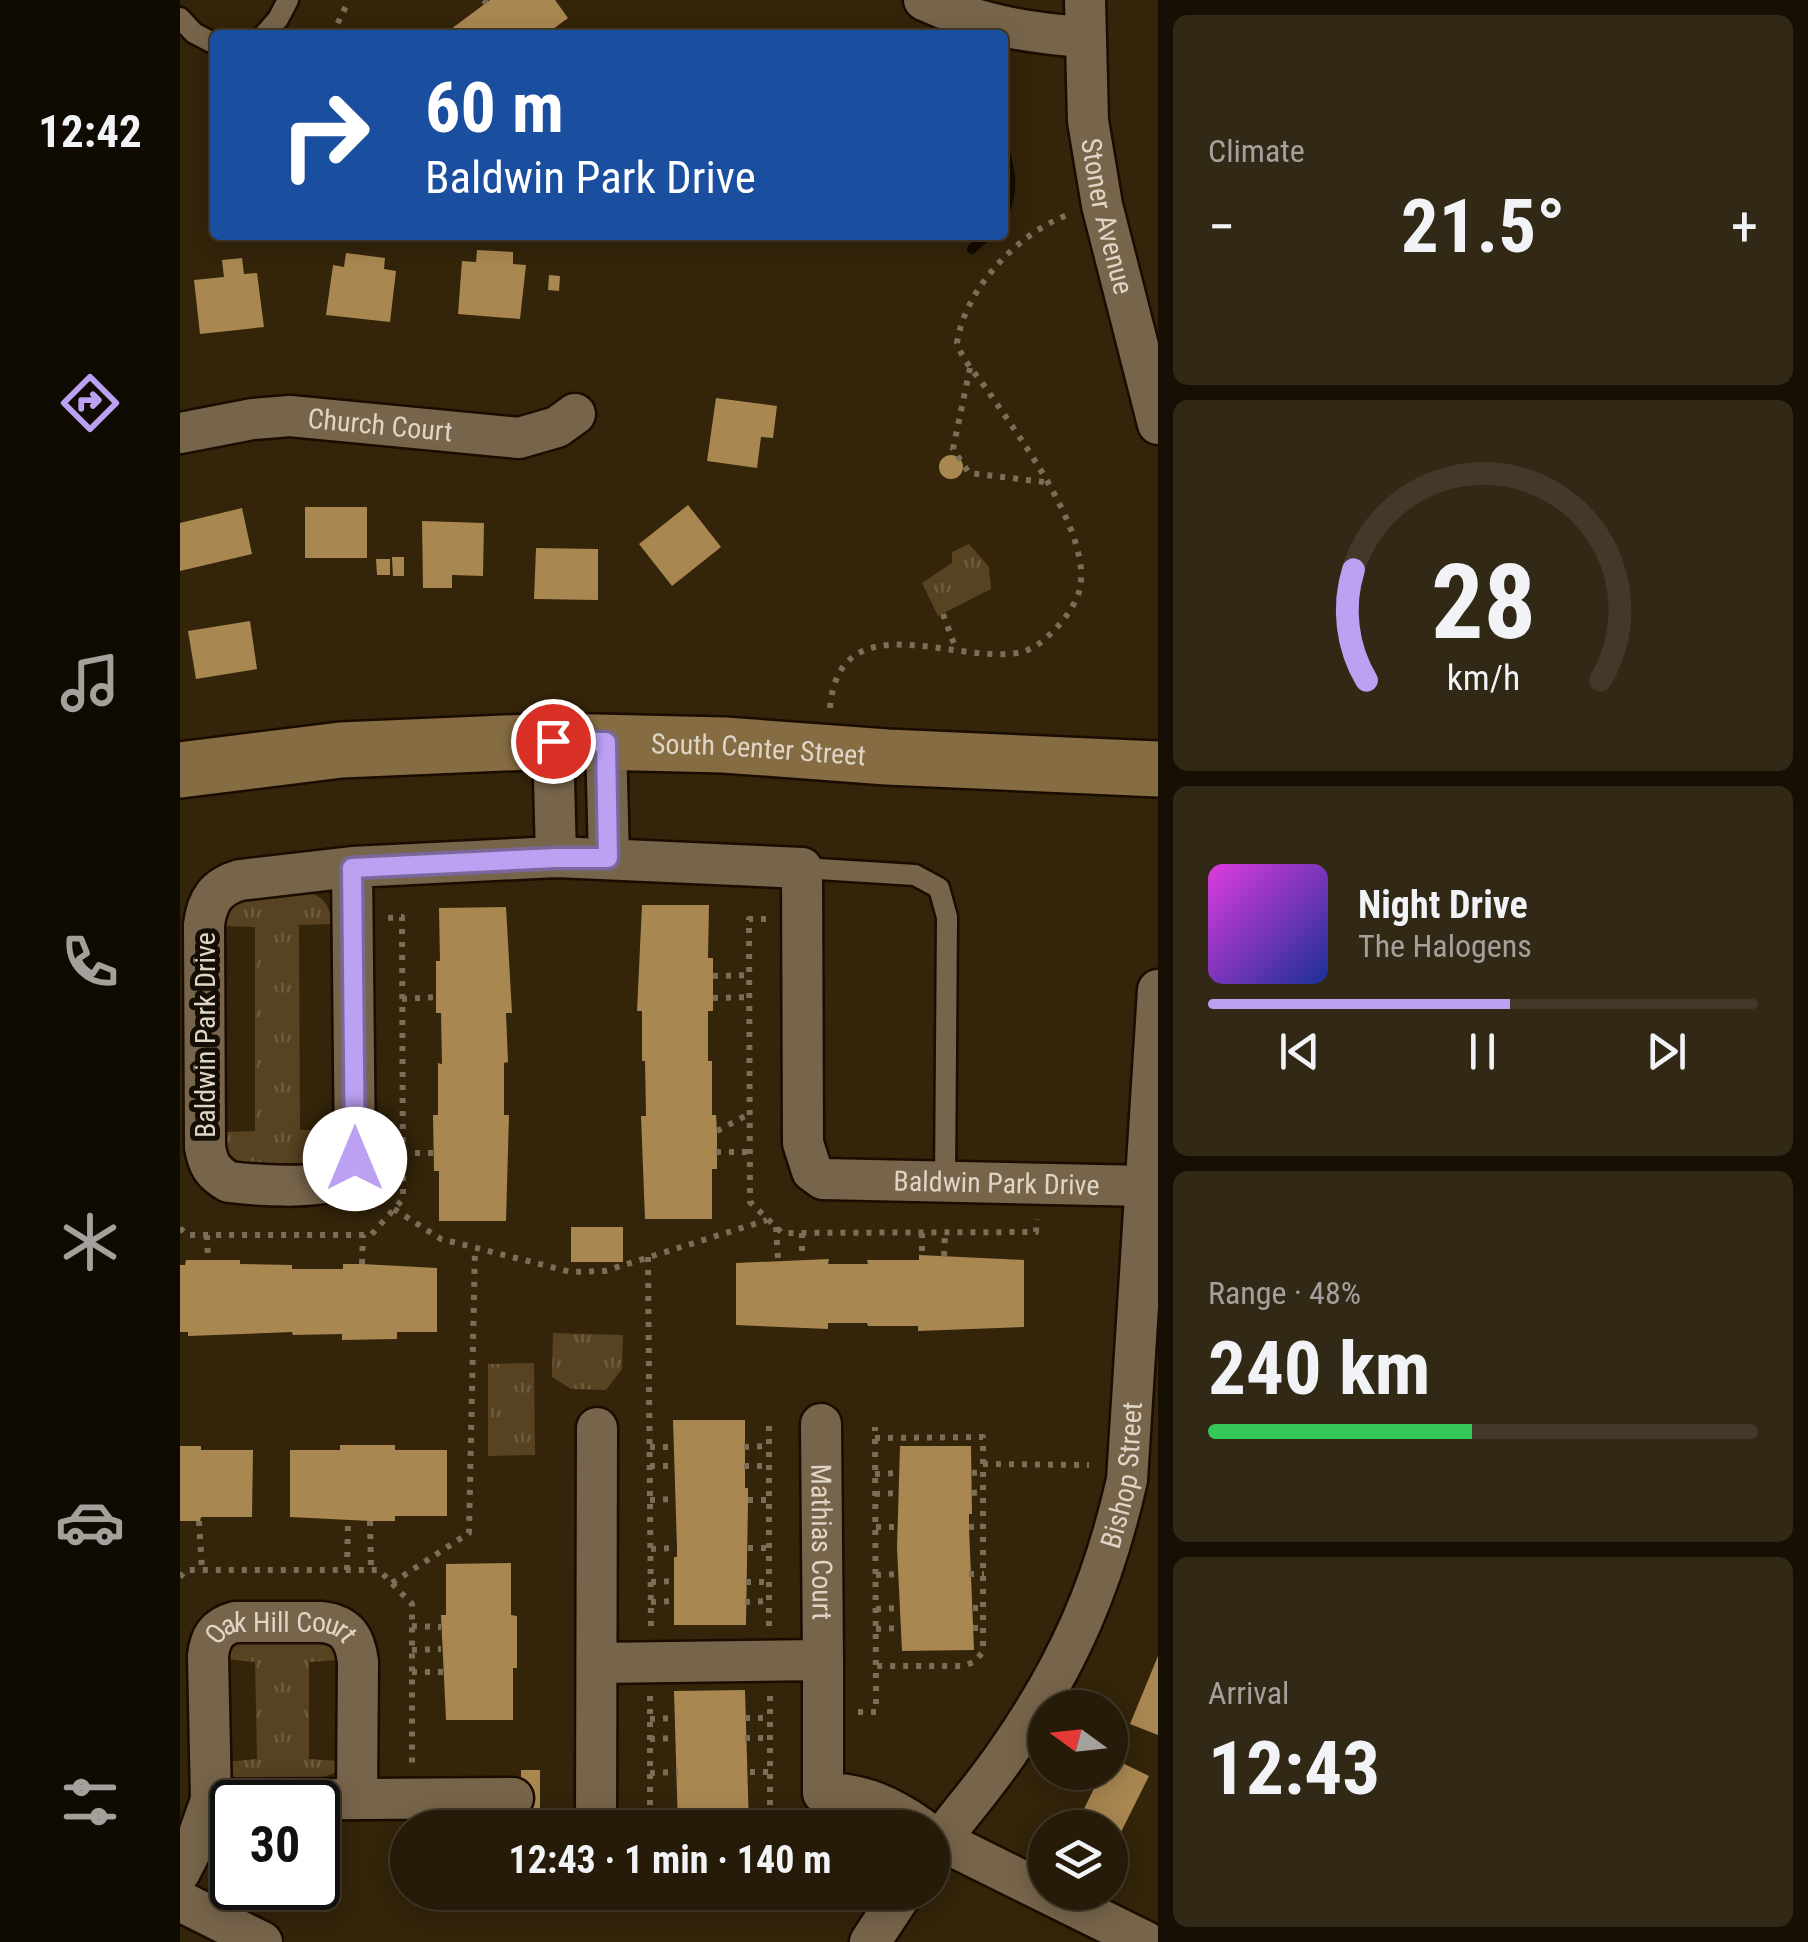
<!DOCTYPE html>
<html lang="en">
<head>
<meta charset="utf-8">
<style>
	body { margin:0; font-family:"Roboto Condensed",sans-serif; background:#322816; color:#f1f3f6; height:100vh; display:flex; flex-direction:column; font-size:38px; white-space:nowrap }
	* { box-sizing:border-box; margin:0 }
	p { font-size:32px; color:#a4a19c }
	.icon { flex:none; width:55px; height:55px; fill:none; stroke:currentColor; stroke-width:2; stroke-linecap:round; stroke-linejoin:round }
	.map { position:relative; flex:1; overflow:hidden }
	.panel { display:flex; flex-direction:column; gap:15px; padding:15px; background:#150f04; width:650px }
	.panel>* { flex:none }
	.top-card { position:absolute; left:30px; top:30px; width:798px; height:210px; border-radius:10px; box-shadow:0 5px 25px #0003,0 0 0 2px #423929; background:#1a4fa0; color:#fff; overflow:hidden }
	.needle { width:65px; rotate:285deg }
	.fabs { position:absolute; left:848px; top:1690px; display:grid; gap:20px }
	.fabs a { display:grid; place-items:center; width:100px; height:100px; border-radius:50%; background:#261b08; box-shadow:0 5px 25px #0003,0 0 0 2px #423929; font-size:50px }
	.speed { position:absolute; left:30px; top:1780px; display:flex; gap:20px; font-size:50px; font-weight:700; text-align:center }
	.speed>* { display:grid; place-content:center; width:130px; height:130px; border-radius:50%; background:#261b08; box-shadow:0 5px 25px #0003,0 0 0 2px #423929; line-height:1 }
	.speed .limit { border:5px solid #111; border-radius:15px; background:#fff; color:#111 }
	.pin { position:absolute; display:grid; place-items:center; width:85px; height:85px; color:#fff; margin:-42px; border:5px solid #fff; border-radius:50%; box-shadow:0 2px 10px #0007 }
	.me { position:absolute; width:110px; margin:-55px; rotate:0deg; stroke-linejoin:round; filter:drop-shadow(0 0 8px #0008) }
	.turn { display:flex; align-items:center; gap:35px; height:210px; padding:0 50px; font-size:45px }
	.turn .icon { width:130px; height:130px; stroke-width:2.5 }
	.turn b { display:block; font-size:70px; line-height:85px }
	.big { font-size:75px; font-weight:700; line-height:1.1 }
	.panel .card { flex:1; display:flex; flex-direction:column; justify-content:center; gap:15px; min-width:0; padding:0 35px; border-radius:15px; background:#322816 }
	.panel .dial { align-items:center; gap:0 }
	.dial svg { height:260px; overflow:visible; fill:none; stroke:#423929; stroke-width:7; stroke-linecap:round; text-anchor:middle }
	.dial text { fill:#f1f3f6; stroke:none }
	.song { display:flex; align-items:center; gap:30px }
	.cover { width:120px; height:120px; border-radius:15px; background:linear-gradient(135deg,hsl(300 70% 55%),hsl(230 70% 35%)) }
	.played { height:10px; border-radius:5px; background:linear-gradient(90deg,#bca0f2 55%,#423929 55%) }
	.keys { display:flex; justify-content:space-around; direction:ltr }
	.heat { display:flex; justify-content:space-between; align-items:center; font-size:55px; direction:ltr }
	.charge { height:15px; border-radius:8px; background:linear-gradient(90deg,#34c759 48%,#423929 0) }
	.trip { position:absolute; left:210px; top:1810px; width:560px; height:100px; border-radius:50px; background:#261b08; box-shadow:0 5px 25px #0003,0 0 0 2px #423929; font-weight:700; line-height:100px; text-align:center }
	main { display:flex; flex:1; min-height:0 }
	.dock { display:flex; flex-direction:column; width:180px; justify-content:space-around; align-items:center; background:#0f0b03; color:#a4a19c }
	.dock .icon { width:70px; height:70px }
	.dock .selected { color:#bca0f2 }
	.dock b { font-size:45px; color:#f1f3f6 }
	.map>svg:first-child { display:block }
</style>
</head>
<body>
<main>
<nav class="dock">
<b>12:42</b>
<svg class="icon selected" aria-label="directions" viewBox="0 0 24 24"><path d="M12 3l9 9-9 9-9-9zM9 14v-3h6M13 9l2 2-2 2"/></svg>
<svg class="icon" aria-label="music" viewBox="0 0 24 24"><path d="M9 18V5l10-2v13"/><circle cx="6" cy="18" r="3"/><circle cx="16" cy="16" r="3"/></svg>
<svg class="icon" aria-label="phone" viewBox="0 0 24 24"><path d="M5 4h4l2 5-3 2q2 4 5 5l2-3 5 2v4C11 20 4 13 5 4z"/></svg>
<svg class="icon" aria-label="climate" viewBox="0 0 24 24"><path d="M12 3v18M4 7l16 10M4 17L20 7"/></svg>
<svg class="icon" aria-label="car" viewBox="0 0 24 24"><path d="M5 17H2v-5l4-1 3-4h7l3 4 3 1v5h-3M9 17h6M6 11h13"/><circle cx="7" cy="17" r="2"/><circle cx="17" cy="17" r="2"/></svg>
<svg class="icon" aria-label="filters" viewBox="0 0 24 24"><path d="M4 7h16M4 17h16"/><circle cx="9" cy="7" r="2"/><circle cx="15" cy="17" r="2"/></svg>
</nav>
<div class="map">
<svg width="978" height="1942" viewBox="0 0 978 1942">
	<defs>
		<pattern id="grass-tufts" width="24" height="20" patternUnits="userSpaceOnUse" patternTransform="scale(2.5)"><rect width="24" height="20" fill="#574221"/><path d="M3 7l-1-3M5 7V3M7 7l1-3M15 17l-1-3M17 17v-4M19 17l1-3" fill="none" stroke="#6f5c40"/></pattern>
	</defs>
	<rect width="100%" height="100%" fill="#33240a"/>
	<g fill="url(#grass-tufts)">
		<polygon points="789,544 809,567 811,589 758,616 742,583 772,563 772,552"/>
		<path d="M125,892c19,3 25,14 27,32l-33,1 1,205h34l-3,26 -13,7h-69l-10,-1 -11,-9 -3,-21 30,-1v-204l-31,-1c1,-13 6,-18 17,-25z"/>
		<polygon points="373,1333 443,1335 442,1369 426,1390 391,1389 372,1377"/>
		<polygon points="354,1363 355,1455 308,1456 308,1364"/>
		<path d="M145,1642l10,4 4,14 -30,2v97l30,2 -2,10c-13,12 -91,13 -107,4l-4,-13 31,-3 -2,-97 -29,-3 4,-14 14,-3z"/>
	</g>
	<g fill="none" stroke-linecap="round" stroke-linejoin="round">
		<g stroke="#140a00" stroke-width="10">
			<path d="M822,142c8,26 14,50 0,74"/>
			<polyline points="792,249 807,235"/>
		</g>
	</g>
	<g fill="#a98751">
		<polygon points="310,0 375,0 388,18 365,35 263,35"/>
		<polygon points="297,250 333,252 333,264 346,265 340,319 278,314 282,261 296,262"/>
		<polygon points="166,253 205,258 204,269 216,271 210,322 146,315 153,265 164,267"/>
		<polygon points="62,258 64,274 77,273 84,327 20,334 14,280 44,277 42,260"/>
		<polygon points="369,275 380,276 379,291 368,290"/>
		<polygon points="536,398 597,406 593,438 581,437 577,468 527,461"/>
		<circle cx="771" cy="467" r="12"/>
		<polygon points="508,505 541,547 492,586 459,544"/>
		<rect x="125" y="507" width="62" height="51"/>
		<polygon points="62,508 72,554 0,571 0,523"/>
		<polygon points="242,521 304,523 303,576 272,575 272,588 243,588"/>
		<polygon points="356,548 418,549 418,600 354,599"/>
		<polygon points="212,557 224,557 224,576 213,576"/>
		<polygon points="196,559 210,559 210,575 197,575"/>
		<polygon points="70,621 77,669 16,679 8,631"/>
		<polygon points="462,905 529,905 528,958 533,958 533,1011 528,1011 528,1061 532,1061 532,1115 536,1115 537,1131 537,1169 532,1169 532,1219 465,1219 461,1116 466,1116 465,1061 462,1061 462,1011 457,1011"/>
		<polygon points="326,907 332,1013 326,1013 328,1062 324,1063 324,1115 329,1115 326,1221 259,1221 259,1171 254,1171 253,1115 258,1115 258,1063 262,1064 261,1013 256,1013 256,961 260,961 259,908"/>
		<rect x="391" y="1227" width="52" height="35"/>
		<polygon points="739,1255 844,1260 844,1327 738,1331 738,1326 688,1326 687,1323 648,1323 648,1329 556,1325 556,1263 649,1259 648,1264 688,1264 687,1260 739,1260"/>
		<polygon points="6,1260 60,1260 60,1264 112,1265 112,1269 163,1269 163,1264 182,1264 257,1268 257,1332 217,1332 217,1339 162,1340 162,1334 113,1335 112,1332 8,1336 8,1332 0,1332 0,1265 5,1265"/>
		<polygon points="493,1420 565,1420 565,1488 568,1488 568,1500 566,1625 494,1625 494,1557 497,1557 497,1548"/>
		<polygon points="160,1445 215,1445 215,1450 267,1450 267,1516 215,1516 215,1521 190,1521 110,1517 110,1450 160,1450"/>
		<polygon points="0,1446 21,1446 21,1450 73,1450 72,1517 21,1517 20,1521 0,1521"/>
		<polygon points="720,1446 791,1446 792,1514 789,1514 789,1527 794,1650 722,1651 717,1548"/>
		<polygon points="331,1563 331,1615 337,1616 337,1668 333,1668 333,1720 266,1720 261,1615 266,1615 266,1564"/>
		<polygon points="978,1656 978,1735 950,1724"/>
		<polygon points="565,1690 569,1827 498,1828 494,1691"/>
		<polygon points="930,1757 969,1776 941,1832 902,1813 922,1772 930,1772"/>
		<rect x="341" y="1770" width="19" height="51"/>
	</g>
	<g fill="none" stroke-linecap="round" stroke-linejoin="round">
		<g stroke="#1a0c00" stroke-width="25">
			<g id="lane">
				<polyline points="0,18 14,33 35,44"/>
				<polyline points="84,35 98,19 108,0"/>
				<polyline points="622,868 735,875 759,888 767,917 765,1183"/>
			</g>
		</g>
		<g stroke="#1a0c00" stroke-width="45">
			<g id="street">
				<path d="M744,0c52,24 103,33 160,37"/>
				<path id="s1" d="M905,0l3,121 14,84 56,219"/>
				<path id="s2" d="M0,433l73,-14 37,-3 229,22 38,-11 18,-13"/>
				<polyline points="373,741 376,857"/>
				<polyline points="426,742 429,858"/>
				<path id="s3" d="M172,867l3,292c-4,8 -7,14 -15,19 -21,12 -86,7 -111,4 -16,-9 -21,-17 -24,-35l-1,-222c3,-25 12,-38 36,-45l112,-13 204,-10 246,11 1,275 9,28 11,8 323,7"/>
				<path id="s4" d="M641,1424l2,236"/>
				<path d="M417,1663l226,-3v133c38,0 67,13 98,35"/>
				<polyline points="31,1800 333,1798"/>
				<polyline points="416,1828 417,1428"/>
				<polyline points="752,1836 966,1942"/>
				<path id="s5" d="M752,1851c24,-33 52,-64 75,-98 62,-89 96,-168 120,-273l31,-490"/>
				<path id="s6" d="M0,1872l19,-38 12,-34 -3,-144c2,-18 8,-29 27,-34h87c25,3 33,16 36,40l-1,137"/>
				<polyline points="0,1901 82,1942"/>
				<polyline points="690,1942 723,1892"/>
			</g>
		</g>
		<g stroke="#1a0c00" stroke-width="60">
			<g id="secondary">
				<path id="s7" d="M0,770l161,-20 212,-9 171,4 163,12 271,12"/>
			</g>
		</g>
		<g stroke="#7b6e59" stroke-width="6" stroke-dasharray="5 8" stroke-linecap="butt">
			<polyline points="304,0 306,3"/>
			<polyline points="152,35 169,0"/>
			<polyline points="790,368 773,449 789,473 864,482"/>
			<polyline points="763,614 776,649"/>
			<path d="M650,708c9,-109 129,-41 192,-56 15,-4 27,-16 37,-27 8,-9 16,-21 20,-33 16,-54 -59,-154 -89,-198 -11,-17 -27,-32 -33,-51 8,-55 62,-111 113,-129"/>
			<polyline points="586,919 569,919 570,1202 602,1233 856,1232 857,1219"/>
			<polyline points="533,976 569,975"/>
			<polyline points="533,998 570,997"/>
			<polyline points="222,999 256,997"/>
			<polyline points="537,1131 569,1114"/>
			<polyline points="536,1152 569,1152"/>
			<polyline points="222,1153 254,1153"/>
			<polyline points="214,1209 261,1239 391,1272 425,1271 587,1220"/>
			<polyline points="596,1227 598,1259"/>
			<polyline points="0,1228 7,1235 191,1235 223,1199 222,917 207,918"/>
			<polyline points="622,1233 622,1259"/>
			<polyline points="742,1233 742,1255"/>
			<polyline points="27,1235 28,1260"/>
			<polyline points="764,1256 765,1233"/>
			<polyline points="468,1257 471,1626"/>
			<polyline points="182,1264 183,1235"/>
			<polyline points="695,1438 803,1437 803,1652 794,1662 783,1666 696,1666"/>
			<polyline points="470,1447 493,1447"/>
			<polyline points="564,1447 589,1446"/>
			<polyline points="803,1464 909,1465"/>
			<polyline points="470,1466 493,1466"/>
			<polyline points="564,1466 589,1466"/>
			<polyline points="792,1473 803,1472"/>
			<polyline points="695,1474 720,1473"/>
			<polyline points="792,1493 803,1492"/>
			<polyline points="695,1494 721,1493"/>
			<polyline points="470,1500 496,1499"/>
			<polyline points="568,1500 589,1500"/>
			<polyline points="19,1521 22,1570"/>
			<polyline points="190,1521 191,1569"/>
			<polyline points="696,1527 718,1527"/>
			<polyline points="789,1527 803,1526"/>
			<polyline points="568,1548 589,1548"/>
			<polyline points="471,1549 497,1548"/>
			<polyline points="167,1570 168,1521"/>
			<polyline points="789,1574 804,1574"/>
			<polyline points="696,1575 718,1574"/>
			<polyline points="0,1577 6,1570 199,1570 232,1604 232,1764"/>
			<polyline points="471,1582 494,1581"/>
			<polyline points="566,1582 589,1582"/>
			<polyline points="212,1583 289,1533 295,1248"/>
			<polyline points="471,1602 494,1601"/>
			<polyline points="565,1602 589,1601"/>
			<polyline points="793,1608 804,1608"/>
			<polyline points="696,1609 721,1608"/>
			<polyline points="232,1626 261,1627"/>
			<polyline points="589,1626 589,1420"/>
			<polyline points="793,1628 804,1628"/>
			<polyline points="696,1629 722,1628"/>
			<polyline points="232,1650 261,1649"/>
			<polyline points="232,1672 266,1672"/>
			<polyline points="470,1696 470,1828"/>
			<polyline points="590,1696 590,1828"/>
			<polyline points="678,1712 696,1712 695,1427"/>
			<polyline points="565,1718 590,1718"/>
			<polyline points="470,1719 494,1718"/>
			<polyline points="565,1738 590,1738"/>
			<polyline points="470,1739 494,1738"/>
			<polyline points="570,1772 590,1772"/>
			<polyline points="470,1773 498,1772"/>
			<polyline points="569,1820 590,1819"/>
			<polyline points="470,1821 498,1820"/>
			<polyline points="471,1892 471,1899"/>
			<polyline points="591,1892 591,1898"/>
		</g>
		<use href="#lane" stroke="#77654b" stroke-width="20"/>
		<use href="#street" stroke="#77654b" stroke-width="40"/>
		<use href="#secondary" stroke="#856c42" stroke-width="55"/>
	</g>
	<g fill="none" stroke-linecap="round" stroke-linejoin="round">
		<g stroke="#7a689d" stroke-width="25">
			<polyline id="route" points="175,1159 172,868 376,858 428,858 426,742 373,741"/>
		</g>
		<use href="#route" stroke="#bca0f2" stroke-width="18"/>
	</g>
	<g text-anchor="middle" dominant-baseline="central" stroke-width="10" stroke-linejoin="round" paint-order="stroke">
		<g font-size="28" fill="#dfd5c6" stroke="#150e05">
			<text stroke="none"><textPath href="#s1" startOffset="218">Stoner Avenue</textPath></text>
			<text stroke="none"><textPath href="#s2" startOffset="202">Church Court</textPath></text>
			<text stroke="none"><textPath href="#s7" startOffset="580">South Center Street</textPath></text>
			<text transform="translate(25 1035) rotate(-90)">Baldwin Park Drive</text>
			<text stroke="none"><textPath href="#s3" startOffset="1812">Baldwin Park Drive</textPath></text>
			<text stroke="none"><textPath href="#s5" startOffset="428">Bishop Street</textPath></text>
			<text stroke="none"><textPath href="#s4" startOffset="118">Mathias Court</textPath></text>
			<text stroke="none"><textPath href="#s6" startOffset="315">Oak Hill Court</textPath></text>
		</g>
	</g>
</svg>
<div class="fabs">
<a><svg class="needle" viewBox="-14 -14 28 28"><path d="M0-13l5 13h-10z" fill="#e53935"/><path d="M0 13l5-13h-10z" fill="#a4a19c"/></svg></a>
<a><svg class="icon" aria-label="layers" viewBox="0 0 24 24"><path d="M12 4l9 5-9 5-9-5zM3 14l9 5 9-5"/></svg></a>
</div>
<div class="speed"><div class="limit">30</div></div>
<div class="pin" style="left:373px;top:741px;background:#d93025"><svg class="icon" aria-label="arrive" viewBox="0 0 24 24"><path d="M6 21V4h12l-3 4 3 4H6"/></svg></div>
<svg class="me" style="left:175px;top:1159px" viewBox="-20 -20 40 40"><circle r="19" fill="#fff"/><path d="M0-13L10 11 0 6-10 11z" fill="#bca0f2"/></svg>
<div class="trip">12:43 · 1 min · 140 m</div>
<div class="top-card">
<div class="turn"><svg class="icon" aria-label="right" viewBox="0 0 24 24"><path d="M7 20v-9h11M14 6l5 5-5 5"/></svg><div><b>60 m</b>Baldwin Park Drive</div></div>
</div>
</div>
<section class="panel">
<div class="card"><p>Climate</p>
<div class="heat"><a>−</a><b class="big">21.5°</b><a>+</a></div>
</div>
<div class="card dial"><svg viewBox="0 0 100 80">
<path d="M14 69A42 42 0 1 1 86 69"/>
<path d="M14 69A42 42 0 0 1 10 35" stroke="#bca0f2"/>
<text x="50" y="56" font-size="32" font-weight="700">28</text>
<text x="50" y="72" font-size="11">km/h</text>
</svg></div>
<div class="card">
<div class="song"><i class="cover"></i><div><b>Night Drive</b><p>The Halogens</p></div></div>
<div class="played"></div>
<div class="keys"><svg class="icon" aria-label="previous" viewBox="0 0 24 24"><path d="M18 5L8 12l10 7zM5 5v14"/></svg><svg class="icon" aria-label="pause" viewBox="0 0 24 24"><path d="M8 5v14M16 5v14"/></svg><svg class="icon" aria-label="next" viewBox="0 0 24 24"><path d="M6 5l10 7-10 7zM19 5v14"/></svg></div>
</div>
<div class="card"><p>Range · 48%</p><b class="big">240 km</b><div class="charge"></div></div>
<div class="card"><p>Arrival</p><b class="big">12:43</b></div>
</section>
</main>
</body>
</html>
